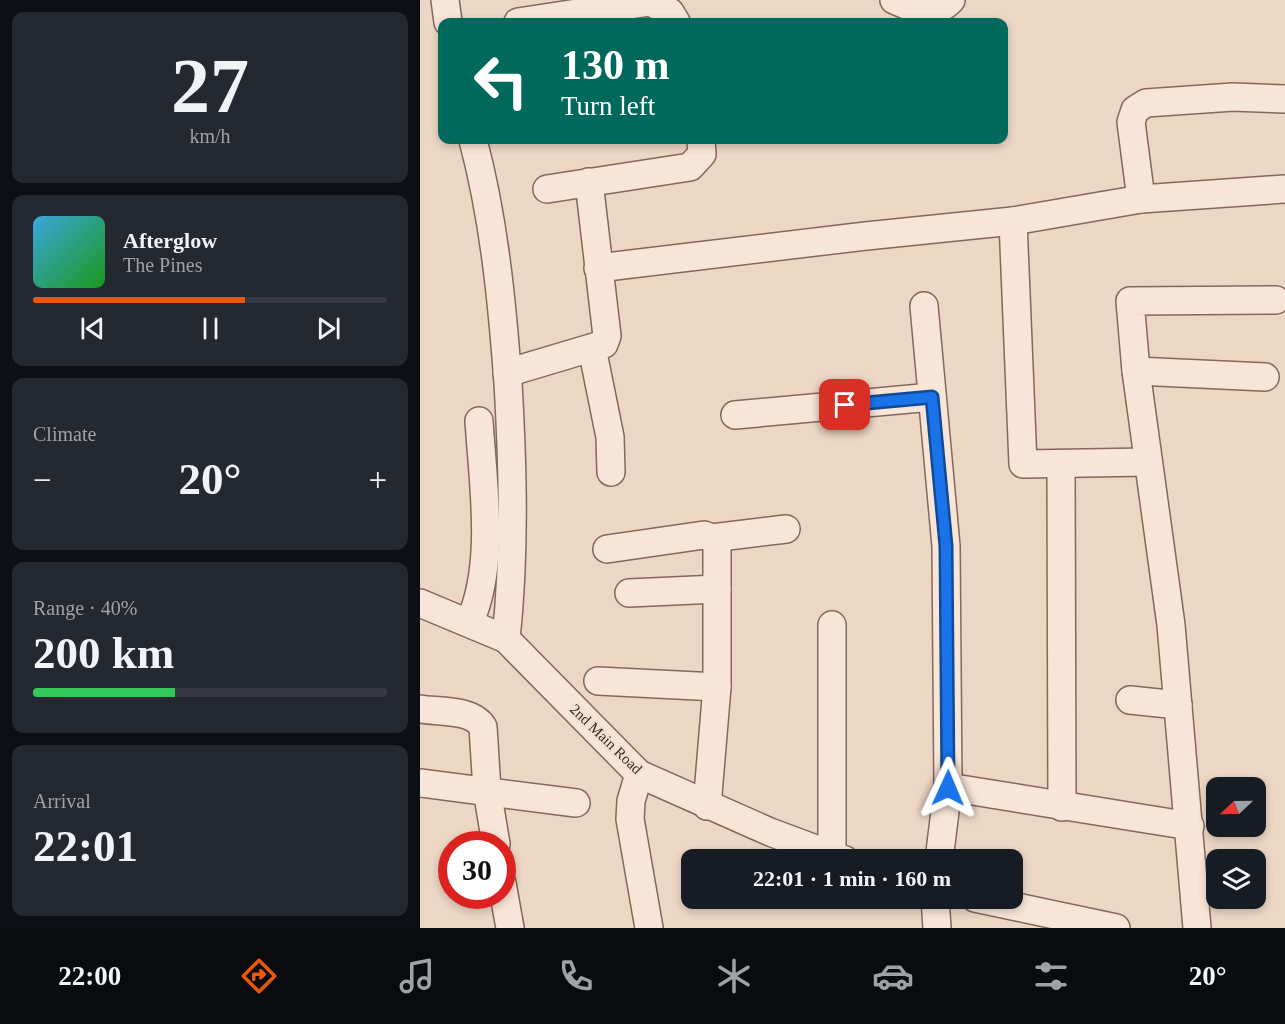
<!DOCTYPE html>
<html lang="en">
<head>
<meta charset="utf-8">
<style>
	body { margin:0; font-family:Georgia,serif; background:#242831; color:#f1f3f6; height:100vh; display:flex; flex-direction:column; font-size:22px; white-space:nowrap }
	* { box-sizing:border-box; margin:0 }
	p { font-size:20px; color:#9ea1a6 }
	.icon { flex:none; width:33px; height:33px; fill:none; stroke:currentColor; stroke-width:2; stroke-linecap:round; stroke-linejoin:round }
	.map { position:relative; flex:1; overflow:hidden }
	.side { display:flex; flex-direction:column; gap:12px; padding:12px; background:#0d0f14; width:420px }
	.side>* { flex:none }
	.banner { position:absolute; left:18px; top:18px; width:570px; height:126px; border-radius:12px; box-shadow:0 3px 9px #0003; background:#00695c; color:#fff; overflow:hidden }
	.needle { width:39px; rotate:248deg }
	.tools { position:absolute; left:786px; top:777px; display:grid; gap:12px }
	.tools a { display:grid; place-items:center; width:60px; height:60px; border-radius:12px; background:#171b24; box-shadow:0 3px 9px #0003; font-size:30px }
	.speed { position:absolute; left:18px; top:831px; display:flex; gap:12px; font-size:30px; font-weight:700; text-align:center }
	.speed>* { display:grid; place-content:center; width:78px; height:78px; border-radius:50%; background:#171b24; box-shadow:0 3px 9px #0003; line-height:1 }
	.speed .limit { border:9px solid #d22; background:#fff; color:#111 }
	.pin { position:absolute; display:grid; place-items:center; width:51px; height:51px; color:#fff; margin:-26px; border-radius:12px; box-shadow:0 3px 9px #0006 }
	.me { position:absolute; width:66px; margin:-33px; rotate:1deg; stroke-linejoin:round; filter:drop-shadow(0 0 4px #0008) }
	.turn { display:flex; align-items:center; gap:21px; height:126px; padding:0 24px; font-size:27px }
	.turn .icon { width:78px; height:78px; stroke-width:2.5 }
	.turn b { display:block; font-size:42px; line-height:51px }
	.big { font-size:45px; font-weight:700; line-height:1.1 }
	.side .card { flex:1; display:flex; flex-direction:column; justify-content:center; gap:9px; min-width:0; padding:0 21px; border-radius:12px; background:#242831 }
	.side .dial { align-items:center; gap:0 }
	.dial b { font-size:78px; line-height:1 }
	.song { display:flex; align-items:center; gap:18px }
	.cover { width:72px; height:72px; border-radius:9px; background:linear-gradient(135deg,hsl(200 70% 55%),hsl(120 70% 35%)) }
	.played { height:6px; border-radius:3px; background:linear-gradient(90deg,#ea580c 60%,#363941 60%) }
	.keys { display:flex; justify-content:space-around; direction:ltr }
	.heat { display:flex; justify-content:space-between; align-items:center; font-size:33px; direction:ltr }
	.charge { height:9px; border-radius:4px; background:linear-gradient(90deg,#34c759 40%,#363941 0) }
	.trip { position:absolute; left:261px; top:849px; width:342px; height:60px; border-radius:12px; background:#171b24; box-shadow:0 3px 9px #0003; font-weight:700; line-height:60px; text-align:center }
	.menu { display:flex; height:96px; justify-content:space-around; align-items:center; background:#090b0e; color:#9ea1a6 }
	.menu .icon { width:42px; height:42px }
	.menu .selected { color:#ea580c }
	.menu b { font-size:27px; color:#f1f3f6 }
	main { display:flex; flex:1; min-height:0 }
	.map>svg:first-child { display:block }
</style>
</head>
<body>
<main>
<section class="side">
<div class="card dial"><b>27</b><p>km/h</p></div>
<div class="card">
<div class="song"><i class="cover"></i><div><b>Afterglow</b><p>The Pines</p></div></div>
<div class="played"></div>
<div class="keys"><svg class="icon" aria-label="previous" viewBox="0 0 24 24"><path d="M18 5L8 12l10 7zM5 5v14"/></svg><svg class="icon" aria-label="pause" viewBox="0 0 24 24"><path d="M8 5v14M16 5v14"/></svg><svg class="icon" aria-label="next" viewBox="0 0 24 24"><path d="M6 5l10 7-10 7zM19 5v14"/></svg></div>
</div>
<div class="card"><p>Climate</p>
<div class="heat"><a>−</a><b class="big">20°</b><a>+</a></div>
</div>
<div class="card"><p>Range · 40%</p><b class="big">200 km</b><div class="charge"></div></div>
<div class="card"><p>Arrival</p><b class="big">22:01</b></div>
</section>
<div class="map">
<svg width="865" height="928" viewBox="0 0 865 928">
	<rect width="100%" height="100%" fill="#ecd6c4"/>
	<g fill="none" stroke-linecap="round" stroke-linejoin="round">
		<g stroke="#85675c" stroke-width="30">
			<g id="minor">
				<polyline points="25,0 28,22"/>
				<path d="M474,0c20,9 40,18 57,0"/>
				<polyline points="98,22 230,2 250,12 256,22"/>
				<path d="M53,140c21,79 29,161 35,243 5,86 7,171 -2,256"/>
				<polyline points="127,189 270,167 282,154 281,140"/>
				<polyline points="721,199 711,122 715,110 726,103 813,97 865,99"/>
				<polyline points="593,221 603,464 728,462"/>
				<polyline points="178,268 446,236 593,221 721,199 865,189"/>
				<polyline points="504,306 526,546 528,787 519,860"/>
				<polyline points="172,348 190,437 191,472"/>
				<polyline points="716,371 845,377"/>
				<polyline points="87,373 184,344 187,336 169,182"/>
				<polyline points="315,415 512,397"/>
				<polyline points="641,464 642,807"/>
				<polyline points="292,538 366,529"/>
				<polyline points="187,549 284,535 292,538 297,545 297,687 287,806"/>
				<polyline points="209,593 297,589"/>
				<polyline points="0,603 86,639 219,774 350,832 425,860"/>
				<path d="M49,623c27,-57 14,-139 10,-202"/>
				<polyline points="178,681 297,687"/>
				<polyline points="710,700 758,705"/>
				<path d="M0,709c20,3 52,0 63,18l4,63 9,54"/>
				<polyline points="219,774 211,801 210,819 229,928"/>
				<polyline points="0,783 156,803"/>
				<polyline points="528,787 770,826"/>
				<polyline points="412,855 412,625"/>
				<polyline points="82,883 90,928"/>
				<polyline points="515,898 517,928"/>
				<polyline points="555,898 696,928"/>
				<polyline points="777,928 751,625 716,371 710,301 856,300"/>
			</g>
		</g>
		<use href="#minor" stroke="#f7e5d7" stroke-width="27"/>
	</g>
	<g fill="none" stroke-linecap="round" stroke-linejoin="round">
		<g stroke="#114b97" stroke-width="15">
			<polyline id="route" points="425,405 512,397 526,546 528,788"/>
		</g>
		<use href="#route" stroke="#1a73e8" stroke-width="10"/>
	</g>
	<g text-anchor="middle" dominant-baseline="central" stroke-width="6" stroke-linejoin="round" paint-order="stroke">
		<g font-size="15" fill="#36241f" stroke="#f3e2d3">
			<text transform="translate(186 739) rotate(44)">2nd Main Road</text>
		</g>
	</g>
</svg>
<div class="tools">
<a><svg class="needle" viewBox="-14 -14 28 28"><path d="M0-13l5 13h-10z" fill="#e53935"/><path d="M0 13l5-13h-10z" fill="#9ea1a6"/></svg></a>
<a><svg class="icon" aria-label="layers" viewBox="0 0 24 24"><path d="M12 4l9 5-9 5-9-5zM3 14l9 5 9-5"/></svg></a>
</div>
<div class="speed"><div class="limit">30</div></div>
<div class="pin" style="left:425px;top:405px;background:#d93025"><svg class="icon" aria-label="arrive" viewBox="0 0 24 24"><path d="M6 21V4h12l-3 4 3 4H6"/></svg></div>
<svg class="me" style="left:528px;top:788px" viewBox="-20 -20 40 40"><path d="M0-17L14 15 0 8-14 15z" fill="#1a73e8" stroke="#fff" stroke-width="4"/></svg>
<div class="trip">22:01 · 1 min · 160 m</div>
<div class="banner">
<div class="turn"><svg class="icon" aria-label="left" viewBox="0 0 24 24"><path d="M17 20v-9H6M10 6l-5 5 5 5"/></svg><div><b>130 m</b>Turn left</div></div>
</div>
</div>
</main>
<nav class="menu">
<b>22:00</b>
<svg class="icon selected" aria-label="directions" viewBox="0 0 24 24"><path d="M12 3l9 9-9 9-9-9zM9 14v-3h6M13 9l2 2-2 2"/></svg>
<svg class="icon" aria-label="music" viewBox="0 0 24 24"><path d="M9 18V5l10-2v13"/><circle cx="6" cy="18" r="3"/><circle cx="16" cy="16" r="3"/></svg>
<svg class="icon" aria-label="phone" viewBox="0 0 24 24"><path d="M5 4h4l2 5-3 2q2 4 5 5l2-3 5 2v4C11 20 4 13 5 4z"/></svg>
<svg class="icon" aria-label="climate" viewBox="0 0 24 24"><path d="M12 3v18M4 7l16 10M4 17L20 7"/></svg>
<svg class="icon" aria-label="car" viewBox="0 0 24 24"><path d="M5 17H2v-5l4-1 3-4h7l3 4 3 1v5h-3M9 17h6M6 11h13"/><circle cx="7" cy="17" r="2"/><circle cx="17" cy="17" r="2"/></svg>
<svg class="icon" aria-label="filters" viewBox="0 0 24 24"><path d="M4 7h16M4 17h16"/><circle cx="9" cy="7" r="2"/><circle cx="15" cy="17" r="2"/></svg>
<b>20°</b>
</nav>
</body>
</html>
